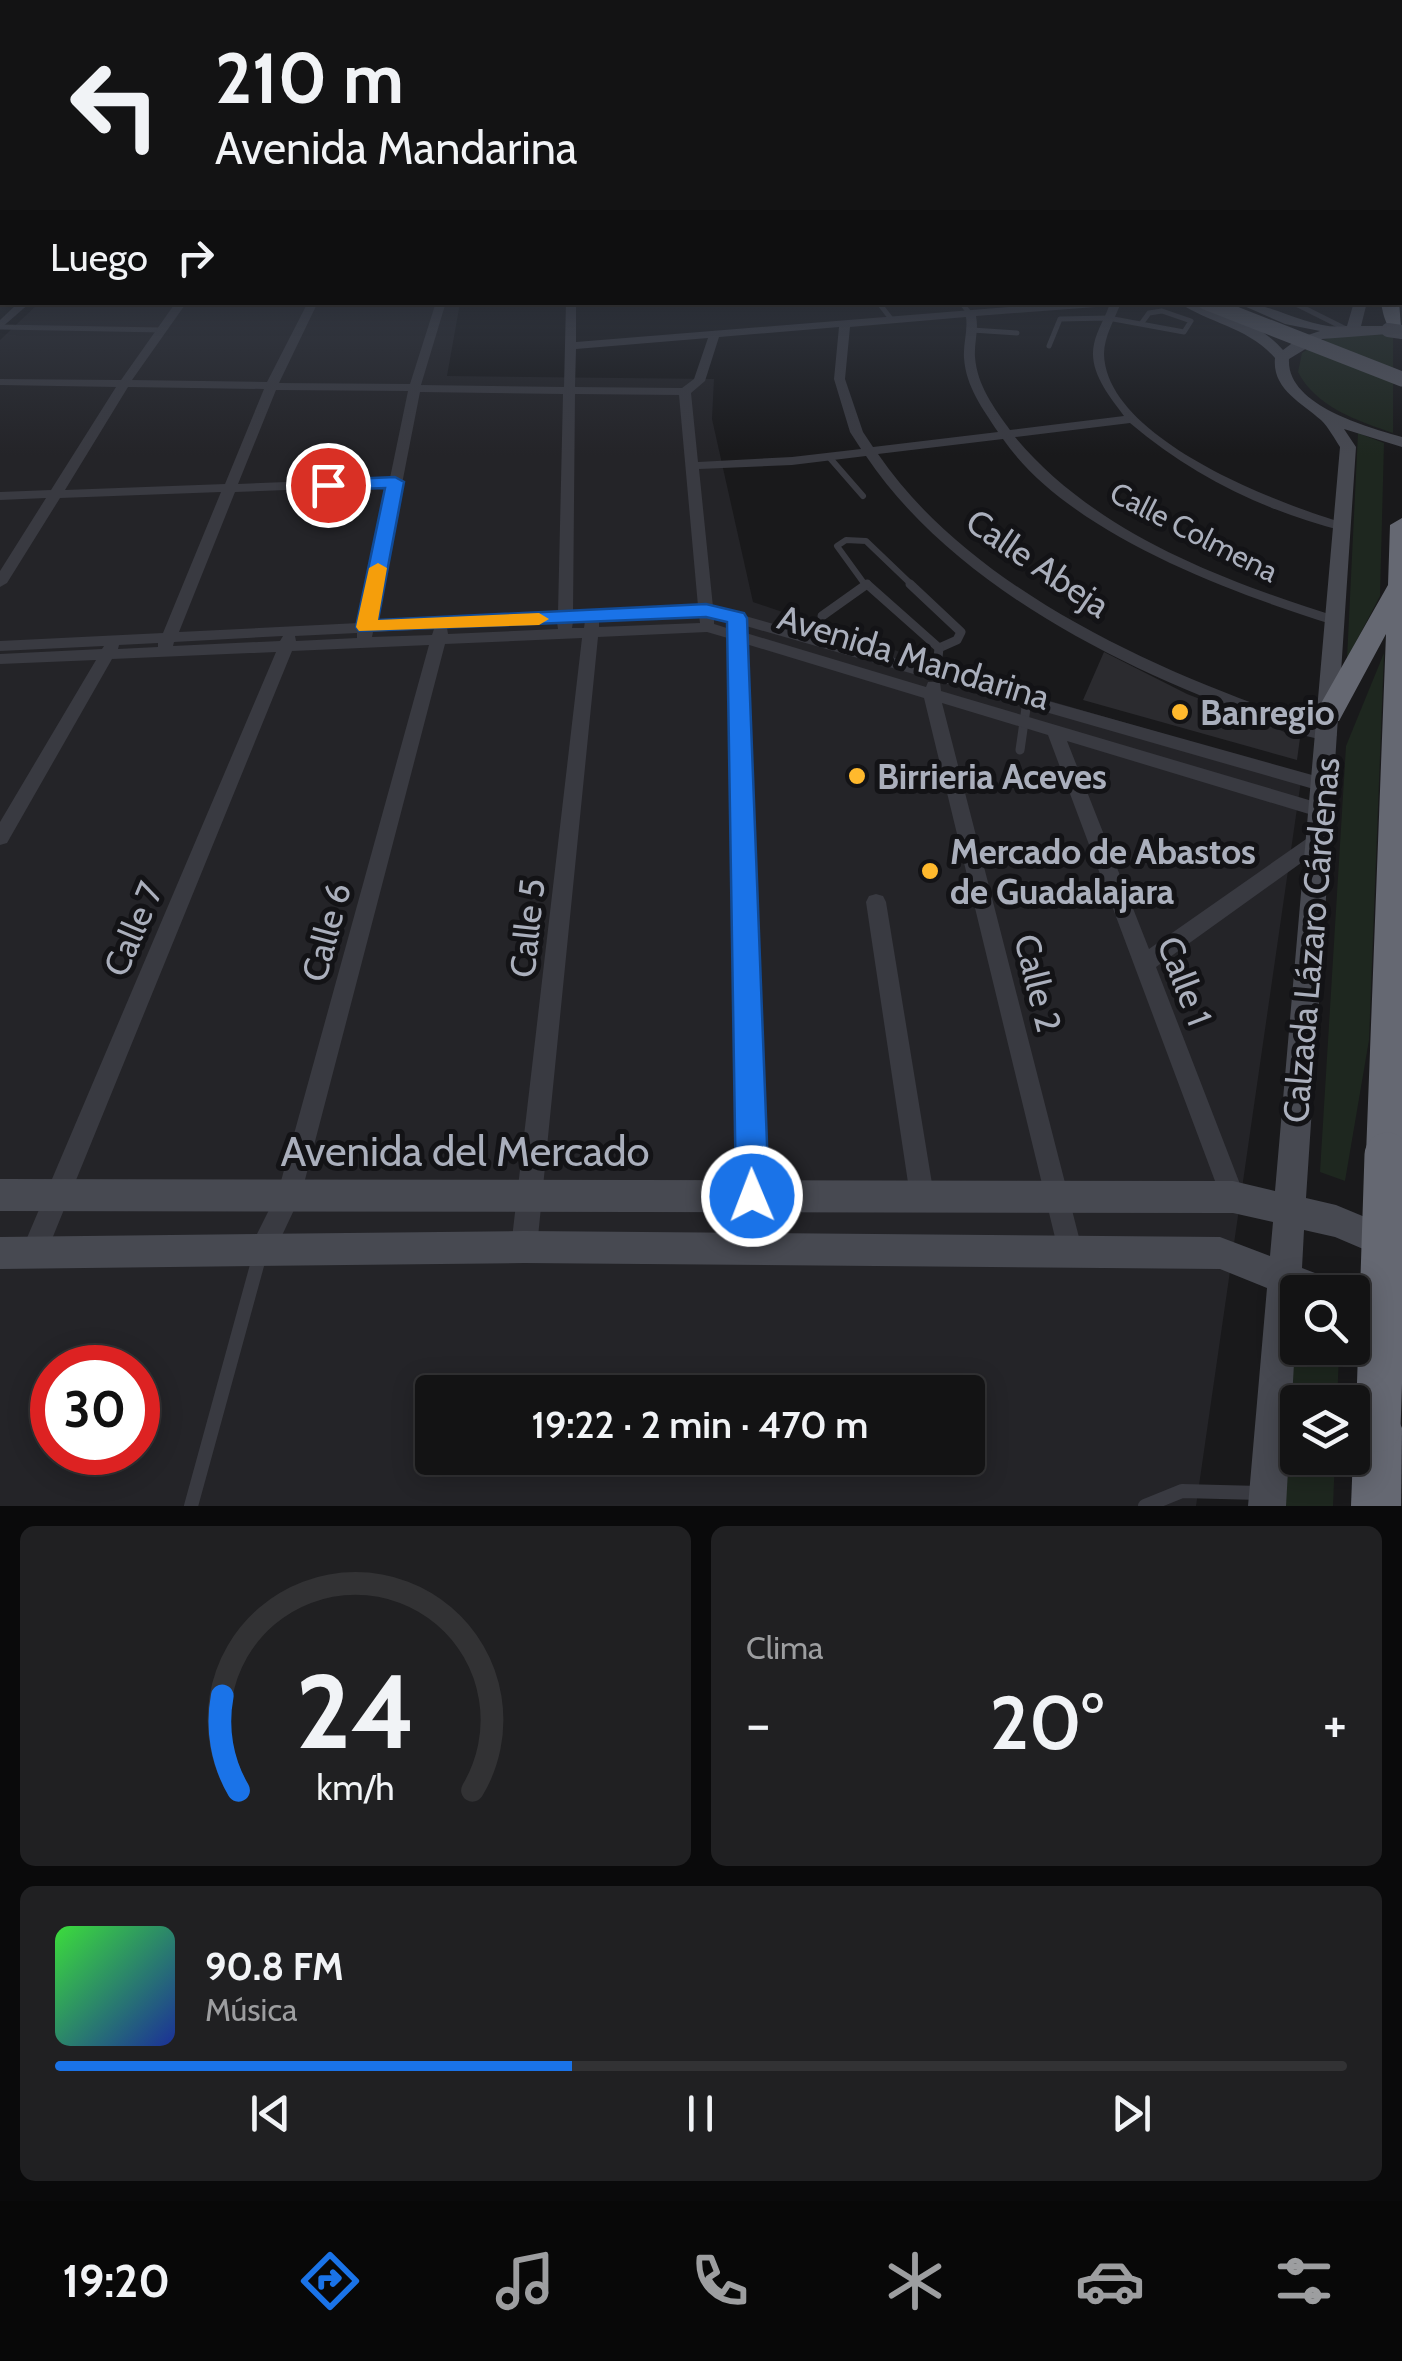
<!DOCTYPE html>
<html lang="es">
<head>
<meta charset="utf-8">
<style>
	body { margin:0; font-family:Cabin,sans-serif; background:#202022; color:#f1f3f6; height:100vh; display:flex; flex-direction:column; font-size:38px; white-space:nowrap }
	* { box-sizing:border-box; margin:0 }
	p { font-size:32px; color:#9d9ea0 }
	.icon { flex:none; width:55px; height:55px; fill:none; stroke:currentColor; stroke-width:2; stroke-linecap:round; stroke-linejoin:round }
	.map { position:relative; height:1506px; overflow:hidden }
	.drawer { display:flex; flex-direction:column; gap:20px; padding:20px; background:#0a0a0b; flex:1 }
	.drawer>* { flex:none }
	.hud { position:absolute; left:0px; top:0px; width:1402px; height:305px; box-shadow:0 5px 25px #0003,0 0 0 2px #323234; background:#131314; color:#f1f3f6; overflow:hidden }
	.controls { position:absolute; left:1280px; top:1275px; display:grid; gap:20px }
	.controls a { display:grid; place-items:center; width:90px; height:90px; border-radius:10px; background:#131314; box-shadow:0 5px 25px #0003,0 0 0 2px #323234; font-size:50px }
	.speed { position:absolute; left:30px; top:1345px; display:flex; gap:20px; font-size:50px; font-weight:700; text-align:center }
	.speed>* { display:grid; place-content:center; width:130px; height:130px; border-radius:50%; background:#131314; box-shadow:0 5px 25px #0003,0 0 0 2px #323234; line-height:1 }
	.speed .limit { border:15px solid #d22; background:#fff; color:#111 }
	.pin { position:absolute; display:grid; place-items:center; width:85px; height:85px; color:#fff; margin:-42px; border:5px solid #fff; border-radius:50%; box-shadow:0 2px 10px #0007 }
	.me { position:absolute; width:110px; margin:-55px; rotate:359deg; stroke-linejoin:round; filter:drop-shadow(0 0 8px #0008) }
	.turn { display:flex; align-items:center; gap:35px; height:210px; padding:0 50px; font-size:45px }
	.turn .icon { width:130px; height:130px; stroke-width:2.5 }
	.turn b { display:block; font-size:70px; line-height:85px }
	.then { display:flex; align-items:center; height:95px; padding:0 50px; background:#0003; gap:20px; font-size:38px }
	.big { font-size:75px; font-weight:600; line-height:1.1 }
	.drawer .card { flex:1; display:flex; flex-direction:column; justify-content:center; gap:15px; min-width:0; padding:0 35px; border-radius:15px; background:#202022 }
	.drawer .dial { align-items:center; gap:0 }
	.dial svg { height:260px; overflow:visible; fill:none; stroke:#323234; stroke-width:7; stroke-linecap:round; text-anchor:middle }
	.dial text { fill:#f1f3f6; stroke:none }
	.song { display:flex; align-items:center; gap:30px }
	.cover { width:120px; height:120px; border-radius:15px; background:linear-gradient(135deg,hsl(120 70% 55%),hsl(230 70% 35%)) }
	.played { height:10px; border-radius:5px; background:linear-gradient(90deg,#1a73e8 40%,#323234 40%) }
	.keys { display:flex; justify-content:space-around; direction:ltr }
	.heat { display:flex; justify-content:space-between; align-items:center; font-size:55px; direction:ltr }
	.drawer .tiles { flex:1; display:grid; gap:20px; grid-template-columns:1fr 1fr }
	.card:last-child { grid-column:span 2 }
	.trip { position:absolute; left:415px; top:1375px; width:570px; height:100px; border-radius:10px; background:#131314; box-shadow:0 5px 25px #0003,0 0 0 2px #323234; font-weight:600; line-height:100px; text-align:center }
	.tab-bar { display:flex; height:160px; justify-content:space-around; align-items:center; background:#080808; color:#9d9ea0 }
	.tab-bar .icon { width:70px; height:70px }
	.tab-bar .on { color:#1a73e8 }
	.tab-bar b { font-size:45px; color:#f1f3f6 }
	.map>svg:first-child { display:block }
</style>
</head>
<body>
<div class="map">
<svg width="1402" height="1506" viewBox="0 0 1402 1506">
	<rect width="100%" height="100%" fill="#19191b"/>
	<path fill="#242428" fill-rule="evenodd" d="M39,303h421l-13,73 267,3 -2,40 41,183 253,86 296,86 -106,732h-1196v-1166zM52,1368h86v84h-86zM432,1392h536v66h-536z"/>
	<g fill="#1e271f">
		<path d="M1393,334v99c-35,-12 -77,-26 -95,-61l4,-19 21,-13 16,-5z"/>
		<polygon points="1358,433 1384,443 1380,596 1347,659"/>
		<polygon points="1384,653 1369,1040 1345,1181 1320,1172 1346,746"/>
		<polygon points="1295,1336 1298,1348 1321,1348 1339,1355 1337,1402 1298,1402 1298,1458 1335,1458 1333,1506 1283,1506"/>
	</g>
	<polygon fill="#2b2b2f" points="1104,652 1187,694 1300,738 1297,760 1083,700"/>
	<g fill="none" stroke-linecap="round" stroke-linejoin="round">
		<g stroke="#393a41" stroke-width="5">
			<polyline points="878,302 892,320"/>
			<polyline points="905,302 949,302"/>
			<polyline points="961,302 970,314"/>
			<polyline points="1292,302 1348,330"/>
			<polyline points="0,327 162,330"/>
			<polyline points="972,330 1017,333"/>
			<polyline points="1049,346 1060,319 1108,318 1184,332 1191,321 1162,311 1149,313 1141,324"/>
		</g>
		<g stroke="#393a41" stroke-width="6">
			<polyline points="829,457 863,496"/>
			<polyline points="866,586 837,546 846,540 866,541 913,586"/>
		</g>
		<g stroke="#393a41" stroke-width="9">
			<polyline points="910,584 961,632 957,640 939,648 936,676"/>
			<polyline points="868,585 939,648"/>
			<polyline points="822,616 867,584"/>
			<polyline points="1020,750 1027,701"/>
		</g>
		<g stroke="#393a41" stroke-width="14">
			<polyline points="191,1506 259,1258"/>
			<polyline points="1145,1506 1182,1491 1260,1493"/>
		</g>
		<g fill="#393a41" fill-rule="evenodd">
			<rect x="0" y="292" width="2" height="6"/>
			<polygon points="19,302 31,302 0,329 0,320"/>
			<path d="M176,302h11l-55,78 135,2 41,-80h10l-39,81 131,1 26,-82h10l-25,83 143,2 2,-85h10v40l495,-40h50c-6,17 -17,34 -17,52 2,85 176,151 244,170v6l-5,1c-78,-20 -151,-55 -213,-108l-115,14c81,97 209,144 326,181l3,3 -3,3h-10c-105,-33 -264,-92 -328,-185l-125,15c96,141 298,227 456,277l3,4 -3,4c-21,4 -52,-13 -73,-20 -142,-51 -309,-135 -395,-263l-74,9 -93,4 14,138 617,173 3,5 -3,5 -6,2 -578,-166v7l180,54 2,-5h12l1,9 388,115 2,5 -2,5 -7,2 -255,-77 82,208 163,-114h14l2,5 -2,5 -170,122 89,230 -3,9 -9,3 -9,-3 -3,-9 -173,-462 -106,-32 140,546 -4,9 -9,4 -9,-4 -136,-560 -178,-54 22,606 -4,9 -9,4 -9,-4 -4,-9 -11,-611 -24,-7 -109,5 -61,610 -4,9 -9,4 -9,-4 -4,-9 71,-609 -137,6 -144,551 -31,66 -9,4 -9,-4 -4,-9 30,-60 151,-547 -137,6 -249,610 -9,4 -9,-4 -4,-9 255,-600 -164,7 -105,184 -7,2v-23l96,-162 -96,4v-10l102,-5 2,-3 -104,5v-10l163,-8 58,-141 -161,6 -53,85 -7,4v-16l46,-73 -46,2v-8l51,-2 65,-103 -116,-2v-6l121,1zM1109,306c-4,12 -12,24 -15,38 -6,27 15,52 30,72l-114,14c-16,-22 -33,-45 -35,-73 -1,-14 4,-27 1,-41zM966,317c2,14 -3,27 -2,41 2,29 19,51 34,74l-125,15 -10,-15 -18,-53 5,-52zM839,327l-5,52 16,53 11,17 -69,8 -94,5 -7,-69 14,-12 14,-44zM708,338l-14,41 -12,9 -107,-1 1,-38zM128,387l136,2 -39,95 -160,6zM276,390l132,1 -18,87 -152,6zM420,392l143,2 -5,219 -183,9zM575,394l104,1 19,211 -125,6zM388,486l-29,137 -180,9 56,-140zM699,615l1,8 -101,4v-7zM714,617l19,6 -3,6 -16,-5zM585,621l-1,7h-12l1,-6zM557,622l1,7 -110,5 -1,-6zM434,629l-2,6 -60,2 1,-5zM357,633v5l-61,3 -1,-5zM283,636l-3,5 -107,5 1,-4zM158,643v4l-40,2 1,-4z"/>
			<polygon points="876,894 883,896 886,902 934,1196 931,1205 922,1208 913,1205 910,1196 866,902 869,896"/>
		</g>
		<g fill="#474951" fill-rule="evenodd">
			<polygon points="0,244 2,244 2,250 0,251"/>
			<path d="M1178,302c36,0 80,20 105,48l16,-12 21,-7 -35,-7 -50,-22c38,0 75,29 112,24l7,-24h13l-6,24h27l7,4 -7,4 -66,5 -33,20c-3,46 78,68 113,78v10l-58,-18 12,18 -50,751 30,7 65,27 1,20 -13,8 -54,-23 -31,-7 -2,38 31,12 5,12h-40l-12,214h-38l19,-218 -47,-19 -696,-6 -524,6v-32l524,-6 696,6 50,19 3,-34 -40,-9 -1233,-2v-32l1233,2 42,10 65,-744c-6,-9 -11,-19 -19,-27 -20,-18 -49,-31 -46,-62 -27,-31 -65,-34 -97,-56z"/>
		</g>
		<g fill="#656872" fill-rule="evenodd">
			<path d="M1381,302h18l3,37c-14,-4 -19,-23 -21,-37z"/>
			<polygon points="1402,518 1402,1168 1387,1175 1372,1169 1366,1155 1386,634 1339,721 1319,721 1315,714 1388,585 1390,525"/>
			<polygon points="1378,1405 1395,1412 1402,1428 1401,1506 1351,1506 1354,1429 1361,1412"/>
		</g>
		<polyline stroke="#474951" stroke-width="14" points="1388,330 1402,332"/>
		<polyline stroke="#555760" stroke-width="15" points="1205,302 1402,379"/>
		<polyline stroke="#656872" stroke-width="45" points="1378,1429 1387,1155"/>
	</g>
	<linearGradient id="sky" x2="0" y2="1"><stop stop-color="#0e0e0f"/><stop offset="0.54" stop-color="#383e4a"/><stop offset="1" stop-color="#383e4a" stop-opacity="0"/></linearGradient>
	<rect width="1402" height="455" fill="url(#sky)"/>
	<polygon fill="#1a73e8" stroke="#114b97" stroke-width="2.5" points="395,477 404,482 378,620 706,604 744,613 747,618 769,1196 764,1208 752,1212 741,1208 736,1196 727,622 706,617 359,631 356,627 385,488 328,490 319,485 328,480"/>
	<polygon fill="#f59e0b" points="378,563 387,568 378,620 539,613 549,619 539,625 359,631 356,627 369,568"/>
	<g fill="#ffb92d" stroke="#131316" stroke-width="4">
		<circle cx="1180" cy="712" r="10"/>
		<circle cx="857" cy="776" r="10"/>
		<circle cx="930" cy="871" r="10"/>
	</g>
	<g text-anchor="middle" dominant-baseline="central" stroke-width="10" stroke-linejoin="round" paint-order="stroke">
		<g font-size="30" fill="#aaafbc" stroke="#131316">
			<text transform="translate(1194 532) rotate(27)">Calle Colmena</text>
		</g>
		<g font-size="35" fill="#aaafbc" stroke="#131316">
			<text transform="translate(1038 563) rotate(34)">Calle Abeja</text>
			<text transform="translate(914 657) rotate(17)">Avenida Mandarina</text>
			<text transform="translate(527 928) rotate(-84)">Calle 5</text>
			<text transform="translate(133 929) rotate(-67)">Calle 7</text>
			<text transform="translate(326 932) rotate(-75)">Calle 6</text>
			<text transform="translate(1311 940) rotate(-85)">Calzada Lázaro Cárdenas</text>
			<text transform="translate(1185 981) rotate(69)">Calle 1</text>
			<text transform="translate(1038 983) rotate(76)">Calle 2</text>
		</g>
		<g font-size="35" font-weight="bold" fill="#aaafbc" stroke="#131316" text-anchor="start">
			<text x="1200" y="712">Banregio</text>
			<text x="877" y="776">Birrieria Aceves</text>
			<text x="950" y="851">Mercado de Abastos<tspan x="950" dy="40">de Guadalajara</tspan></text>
		</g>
		<g font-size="42" fill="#aaafbc" stroke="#131316">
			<text x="465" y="1151">Avenida del Mercado</text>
		</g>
	</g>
</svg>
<div class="controls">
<a><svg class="icon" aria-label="search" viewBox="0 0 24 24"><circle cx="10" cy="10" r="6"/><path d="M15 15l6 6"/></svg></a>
<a><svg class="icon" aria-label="layers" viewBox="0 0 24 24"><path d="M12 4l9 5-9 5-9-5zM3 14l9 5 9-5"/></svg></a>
</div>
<div class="speed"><div class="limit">30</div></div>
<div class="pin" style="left:328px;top:485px;background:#d93025"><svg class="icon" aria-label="arrive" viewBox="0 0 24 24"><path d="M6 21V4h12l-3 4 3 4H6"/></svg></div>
<svg class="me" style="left:752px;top:1196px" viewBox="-20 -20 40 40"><circle r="17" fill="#1a73e8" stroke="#fff" stroke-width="3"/><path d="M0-11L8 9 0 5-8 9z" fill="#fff"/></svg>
<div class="trip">19:22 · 2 min · 470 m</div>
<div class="hud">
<div class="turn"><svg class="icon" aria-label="left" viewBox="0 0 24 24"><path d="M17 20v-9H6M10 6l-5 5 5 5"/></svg><div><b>210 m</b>Avenida Mandarina</div></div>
<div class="then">Luego<svg class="icon" aria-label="right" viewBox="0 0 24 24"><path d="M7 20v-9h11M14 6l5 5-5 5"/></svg></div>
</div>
</div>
<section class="drawer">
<div class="tiles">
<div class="card dial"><svg viewBox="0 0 100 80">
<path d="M14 69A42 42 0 1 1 86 69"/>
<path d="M14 69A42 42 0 0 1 9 40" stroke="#1a73e8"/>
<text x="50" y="56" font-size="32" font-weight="700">24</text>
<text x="50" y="72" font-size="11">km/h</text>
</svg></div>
<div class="card"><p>Clima</p>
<div class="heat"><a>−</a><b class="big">20°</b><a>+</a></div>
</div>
<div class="card">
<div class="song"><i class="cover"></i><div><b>90.8 FM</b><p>Música</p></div></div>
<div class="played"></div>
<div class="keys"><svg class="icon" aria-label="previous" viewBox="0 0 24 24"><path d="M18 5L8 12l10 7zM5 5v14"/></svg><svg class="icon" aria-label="pause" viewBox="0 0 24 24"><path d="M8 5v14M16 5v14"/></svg><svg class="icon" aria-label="next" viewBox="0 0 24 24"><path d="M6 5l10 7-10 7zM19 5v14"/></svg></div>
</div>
</div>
</section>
<nav class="tab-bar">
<b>19:20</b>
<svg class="icon on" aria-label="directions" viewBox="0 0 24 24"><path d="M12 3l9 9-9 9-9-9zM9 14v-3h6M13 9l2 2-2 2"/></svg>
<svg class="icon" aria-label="music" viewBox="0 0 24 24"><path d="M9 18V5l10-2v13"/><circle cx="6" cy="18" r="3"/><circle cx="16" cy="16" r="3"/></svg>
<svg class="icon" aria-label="phone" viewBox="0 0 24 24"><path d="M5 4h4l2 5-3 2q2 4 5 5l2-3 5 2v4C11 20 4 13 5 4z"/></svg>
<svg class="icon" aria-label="climate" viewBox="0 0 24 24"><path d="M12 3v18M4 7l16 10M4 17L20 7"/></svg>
<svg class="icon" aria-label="car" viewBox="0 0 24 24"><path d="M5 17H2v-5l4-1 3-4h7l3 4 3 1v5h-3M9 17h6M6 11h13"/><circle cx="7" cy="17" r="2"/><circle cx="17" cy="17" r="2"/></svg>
<svg class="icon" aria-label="filters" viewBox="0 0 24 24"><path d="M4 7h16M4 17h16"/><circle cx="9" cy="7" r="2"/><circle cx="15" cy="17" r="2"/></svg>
</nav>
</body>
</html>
